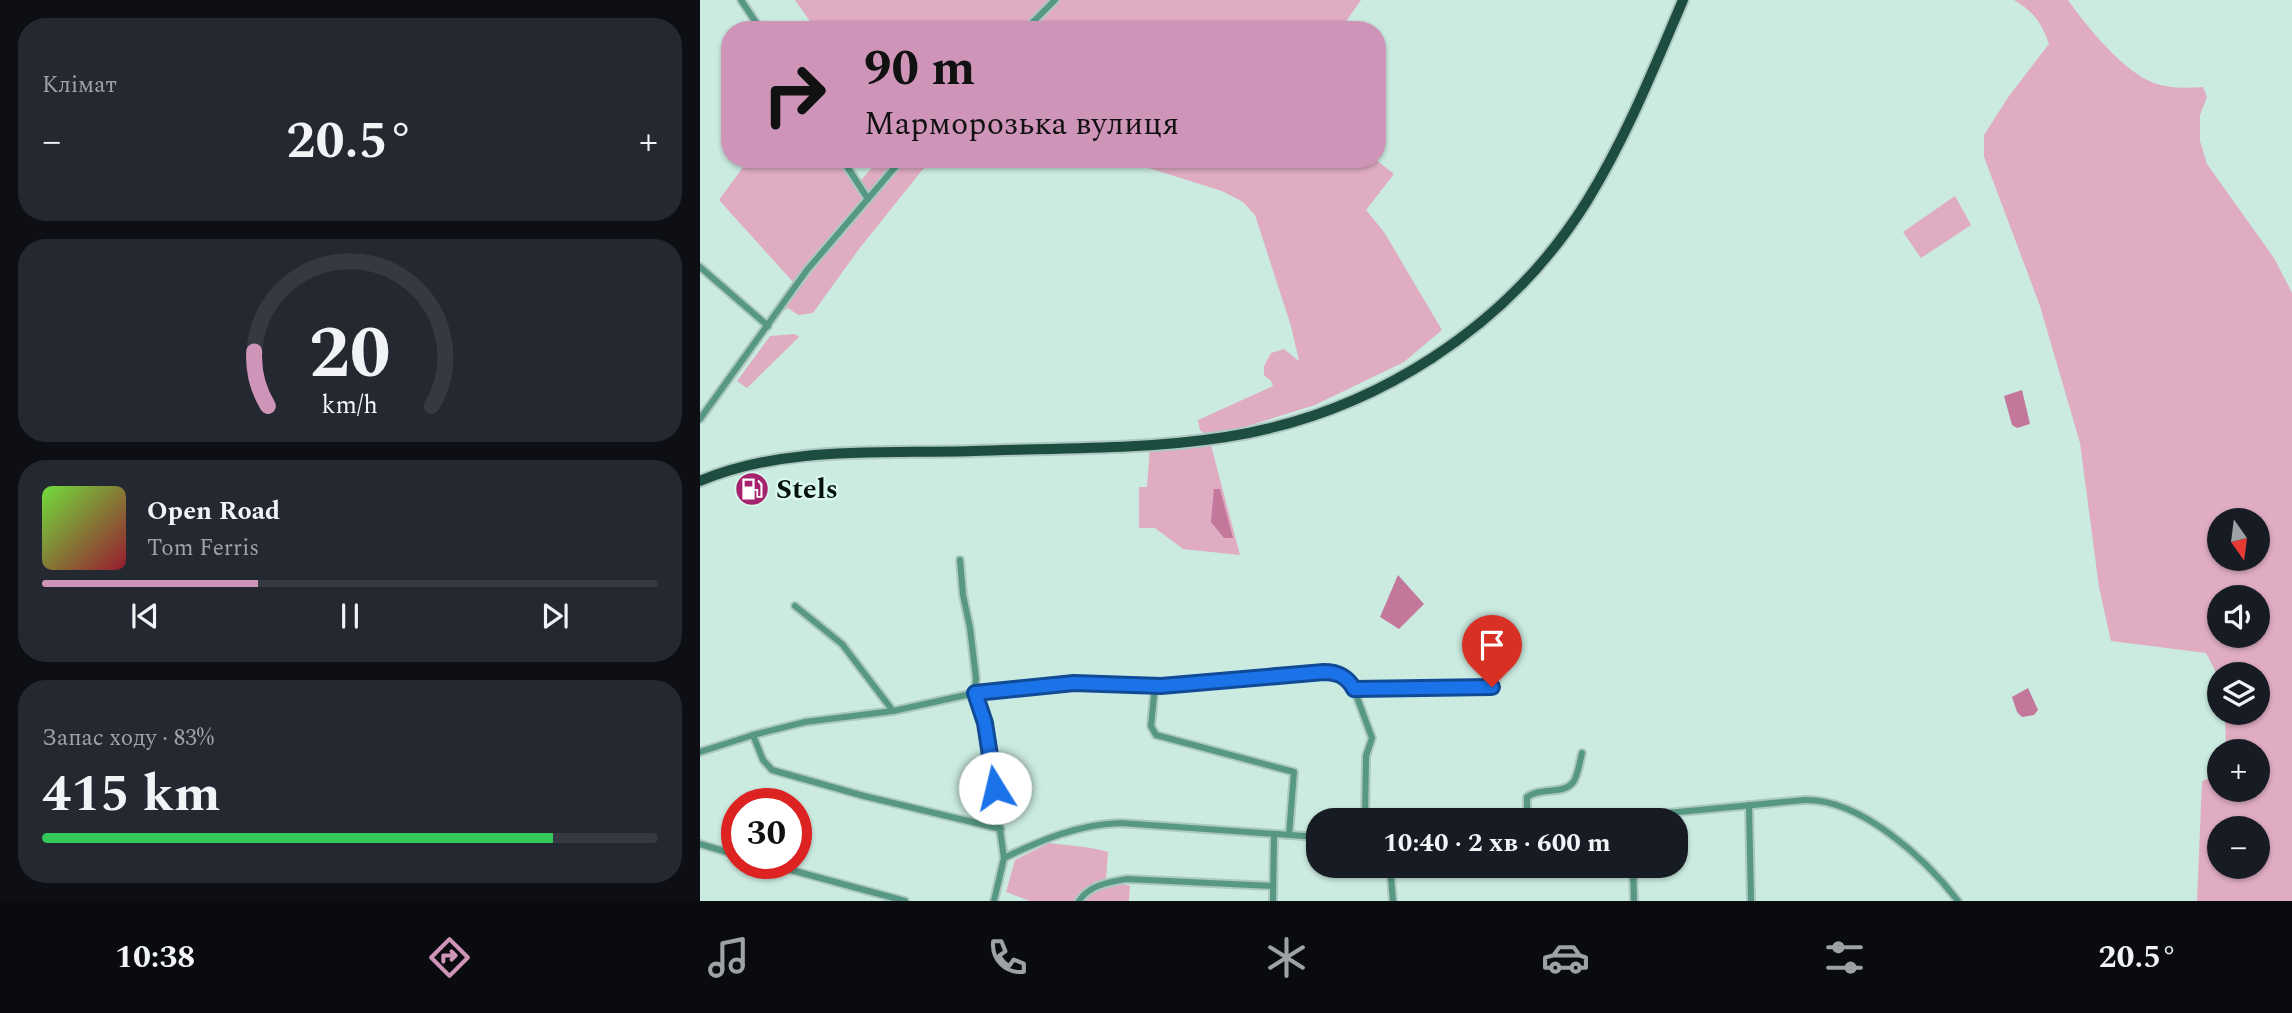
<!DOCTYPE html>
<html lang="uk">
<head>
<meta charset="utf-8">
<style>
	body { margin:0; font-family:Spectral,serif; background:#242831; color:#f1f3f6; height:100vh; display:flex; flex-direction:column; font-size:26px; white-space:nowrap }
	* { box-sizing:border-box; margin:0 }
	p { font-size:23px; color:#9ea1a6 }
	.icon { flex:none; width:38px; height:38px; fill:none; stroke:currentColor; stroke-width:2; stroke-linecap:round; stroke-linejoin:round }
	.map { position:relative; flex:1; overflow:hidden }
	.side { display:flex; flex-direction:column; gap:18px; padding:18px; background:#0d0f14; width:700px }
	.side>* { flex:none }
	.hud { position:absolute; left:21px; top:21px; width:665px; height:147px; border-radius:28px; box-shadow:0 2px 5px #0004; background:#cf95b9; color:#111; overflow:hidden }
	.needle { width:46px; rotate:166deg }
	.fabs { position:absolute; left:1507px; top:508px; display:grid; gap:14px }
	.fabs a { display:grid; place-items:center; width:63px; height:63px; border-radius:50%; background:#171b24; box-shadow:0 2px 5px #0004; font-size:35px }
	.speed { position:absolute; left:21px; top:788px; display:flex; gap:14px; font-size:35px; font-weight:700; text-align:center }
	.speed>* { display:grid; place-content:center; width:91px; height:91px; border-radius:50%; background:#171b24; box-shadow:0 2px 5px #0004; line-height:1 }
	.speed .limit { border:10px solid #d22; background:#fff; color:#111 }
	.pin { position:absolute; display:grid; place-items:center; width:60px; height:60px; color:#fff; margin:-72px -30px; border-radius:50% 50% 50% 0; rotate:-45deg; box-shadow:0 0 7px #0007 }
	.pin .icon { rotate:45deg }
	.me { position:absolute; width:77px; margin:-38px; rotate:351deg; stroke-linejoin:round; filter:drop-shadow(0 0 5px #0008) }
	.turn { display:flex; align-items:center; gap:24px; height:147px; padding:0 28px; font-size:32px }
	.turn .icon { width:91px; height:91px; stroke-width:2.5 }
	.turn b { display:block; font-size:49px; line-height:60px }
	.big { font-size:52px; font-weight:700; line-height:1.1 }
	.side .tile { flex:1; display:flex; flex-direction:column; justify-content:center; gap:10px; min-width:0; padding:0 24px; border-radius:28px; background:#242831 }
	.side .dial { align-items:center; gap:0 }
	.dial svg { height:182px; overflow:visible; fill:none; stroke:#363941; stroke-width:7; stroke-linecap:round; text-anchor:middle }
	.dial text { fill:#f1f3f6; stroke:none }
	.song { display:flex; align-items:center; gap:21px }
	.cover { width:84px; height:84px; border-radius:10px; background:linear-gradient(135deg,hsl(100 70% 55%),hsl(350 70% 35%)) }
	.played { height:7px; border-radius:4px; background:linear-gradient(90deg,#cf95b9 35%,#363941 35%) }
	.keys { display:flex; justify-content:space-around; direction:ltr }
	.heat { display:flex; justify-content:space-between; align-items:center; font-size:38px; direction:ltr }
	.charge { height:10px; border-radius:5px; background:linear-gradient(90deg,#34c759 83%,#363941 0) }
	.trip { position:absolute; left:606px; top:808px; width:382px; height:70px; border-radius:28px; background:#171b24; box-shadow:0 2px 5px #0004; font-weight:700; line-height:70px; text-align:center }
	.tabs { display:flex; height:112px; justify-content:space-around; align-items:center; background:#090b0e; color:#9ea1a6 }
	.tabs .icon { width:49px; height:49px }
	.tabs .selected { color:#cf95b9 }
	.tabs b { font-size:32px; color:#f1f3f6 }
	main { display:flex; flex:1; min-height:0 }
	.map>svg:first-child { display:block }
</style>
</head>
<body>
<main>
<section class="side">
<div class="tile"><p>Клімат</p>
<div class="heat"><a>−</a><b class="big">20.5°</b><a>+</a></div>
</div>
<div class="tile dial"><svg viewBox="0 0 100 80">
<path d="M14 69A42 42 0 1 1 86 69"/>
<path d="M14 69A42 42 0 0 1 8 45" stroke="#cf95b9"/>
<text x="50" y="56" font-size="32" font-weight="700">20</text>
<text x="50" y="72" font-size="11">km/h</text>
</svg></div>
<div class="tile">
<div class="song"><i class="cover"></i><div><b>Open Road</b><p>Tom Ferris</p></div></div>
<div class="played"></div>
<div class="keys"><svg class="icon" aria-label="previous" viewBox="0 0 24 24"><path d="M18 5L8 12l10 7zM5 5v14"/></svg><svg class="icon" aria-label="pause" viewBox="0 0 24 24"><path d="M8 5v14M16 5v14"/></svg><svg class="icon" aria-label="next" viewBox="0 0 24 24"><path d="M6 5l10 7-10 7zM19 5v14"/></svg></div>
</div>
<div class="tile"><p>Запас ходу · 83%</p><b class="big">415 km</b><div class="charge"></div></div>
</section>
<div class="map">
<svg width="1592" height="901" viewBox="0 0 1592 901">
	<rect width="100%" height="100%" fill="#cbebe0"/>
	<g fill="#dfacc2" fill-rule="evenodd">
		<polygon points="95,0 661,0 640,30 116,30"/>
		<path d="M1314,0h54c19,27 56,72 86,83 16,6 33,5 49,4l4,10 -7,18v26l7,23 67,94 18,35v608h-95l5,-120 17,-7v15h39v-38h-32l-1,-39h33v-38h-39v4l-13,-25 -95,-12 -12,-54 -19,-144 -40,-137 -56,-149v-22l25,-39 40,-52c-7,-21 -16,-33 -35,-44zM1519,520h39v38h-39zM1519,597h39v38h-39zM1519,828h39v38h-39z"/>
		<polygon points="49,159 144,159 161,180 180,159 235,159 223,169 159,249 113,313 98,315 88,308 69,320 93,282 19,200"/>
		<polygon points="420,159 675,159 694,174 666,210 684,232 742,330 704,362 615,405 509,438 540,555 483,549 455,528 439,528 439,487 447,487 450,446 508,437 500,430 498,420 573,386 571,381 564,375 564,366 571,353 584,349 599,361 591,326 555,215 543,202 522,191"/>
		<polygon points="1255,196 1271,225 1221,258 1203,232"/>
		<polygon points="95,334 99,337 47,388 37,381 70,336"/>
		<path d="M349,843c21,3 39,3 59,9l-2,27 24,7 -1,15h-99l-24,-9 9,-32z"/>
	</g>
	<g fill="#c3779b">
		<polygon points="1322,390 1330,424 1317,428 1312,425 1304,396"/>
		<polygon points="514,489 520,489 533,538 524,538 511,522"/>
		<polygon points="698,575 724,604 699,629 680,617"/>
		<polygon points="1328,688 1338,710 1334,715 1322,717 1317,712 1312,697"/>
	</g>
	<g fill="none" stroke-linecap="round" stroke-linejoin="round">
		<g stroke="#acc8bf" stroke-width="10">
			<g id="minor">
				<polyline points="41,0 61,30"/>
				<polyline points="325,30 355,0"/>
				<polyline points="142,159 168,199"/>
				<polyline points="0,267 68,326"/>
				<polyline points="0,419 107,270 202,159"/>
				<path d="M260,560l3,35 7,33 6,50 -1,15 10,30 19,135c37,-18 75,-34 117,-35l197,14"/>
				<polyline points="95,606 142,644 193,711"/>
				<polyline points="455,686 451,726 456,735 594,772 589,835"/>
				<polyline points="654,689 672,738 666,756 665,821"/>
				<polyline points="53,735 63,760 72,770 164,796 301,829"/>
				<path d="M0,752l53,-17 52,-13 88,-11 82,-18 99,-10 87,3 163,-14c13,1 23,4 30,17l138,-2"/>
				<polyline points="1049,805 1051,901"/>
				<path d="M827,821v-24c15,-11 37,-1 47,-16 4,-7 6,-20 8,-28"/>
				<path d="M883,821l222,-21c56,-1 121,59 153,101"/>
				<polyline points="0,844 37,855"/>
				<polyline points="65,863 205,901"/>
				<polyline points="690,866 693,901"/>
				<polyline points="933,866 934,901"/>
				<polyline points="294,901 304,858"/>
				<path d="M379,901c10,-16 31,-19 48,-22l146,7"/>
				<polyline points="573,901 574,834"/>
			</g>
		</g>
		<g stroke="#acc8bf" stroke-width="14">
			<path id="primary" d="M0,481c85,-36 183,-27 273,-30 84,-3 169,-1 253,-14 147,-23 282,-109 361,-236 39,-63 67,-133 96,-201"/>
		</g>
		<use href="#minor" stroke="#579885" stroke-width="6"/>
		<use href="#primary" stroke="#1d4c40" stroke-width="10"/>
	</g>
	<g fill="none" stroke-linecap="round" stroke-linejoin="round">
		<g stroke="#114b97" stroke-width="18">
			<path id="route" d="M295,788l-10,-65 -10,-30 99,-10 87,3 163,-14c13,0 23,4 30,17l138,-2"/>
		</g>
		<use href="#route" stroke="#1a73e8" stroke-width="12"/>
	</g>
	<defs>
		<g id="fuel-disc" transform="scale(1.75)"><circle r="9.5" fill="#a6226e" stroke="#d8f8ed"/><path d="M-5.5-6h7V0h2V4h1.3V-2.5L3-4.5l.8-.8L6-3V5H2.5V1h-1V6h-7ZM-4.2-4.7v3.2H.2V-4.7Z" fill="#fff"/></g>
	</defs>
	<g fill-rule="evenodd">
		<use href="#fuel-disc" x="52" y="489"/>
	</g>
	<g text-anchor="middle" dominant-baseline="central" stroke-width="5" stroke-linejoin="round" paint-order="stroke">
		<g font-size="28" font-weight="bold" fill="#07120f" stroke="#d8f8ed" text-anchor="start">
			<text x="76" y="489">Stels</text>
		</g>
	</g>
</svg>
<div class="fabs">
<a><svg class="needle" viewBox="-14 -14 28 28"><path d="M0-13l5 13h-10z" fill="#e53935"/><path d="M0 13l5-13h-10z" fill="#9ea1a6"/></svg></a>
<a><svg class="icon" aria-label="sound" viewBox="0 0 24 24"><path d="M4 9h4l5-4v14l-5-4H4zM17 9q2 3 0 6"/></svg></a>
<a><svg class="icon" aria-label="layers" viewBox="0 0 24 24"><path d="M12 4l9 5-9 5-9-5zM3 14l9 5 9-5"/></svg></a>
<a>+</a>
<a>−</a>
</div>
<div class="speed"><div class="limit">30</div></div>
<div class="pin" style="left:792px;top:687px;background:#d93025"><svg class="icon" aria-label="arrive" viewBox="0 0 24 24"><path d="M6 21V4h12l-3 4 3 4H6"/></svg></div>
<svg class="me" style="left:295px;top:788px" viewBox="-20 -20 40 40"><circle r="19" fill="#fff"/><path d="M0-13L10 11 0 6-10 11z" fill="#1a73e8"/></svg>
<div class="trip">10:40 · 2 хв · 600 m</div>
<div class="hud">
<div class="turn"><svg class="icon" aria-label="right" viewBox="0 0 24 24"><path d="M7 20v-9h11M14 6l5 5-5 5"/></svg><div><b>90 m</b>Марморозька вулиця</div></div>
</div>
</div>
</main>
<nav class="tabs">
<b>10:38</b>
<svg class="icon selected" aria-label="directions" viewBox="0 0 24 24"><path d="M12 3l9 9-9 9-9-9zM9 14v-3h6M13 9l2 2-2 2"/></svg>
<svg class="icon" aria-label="music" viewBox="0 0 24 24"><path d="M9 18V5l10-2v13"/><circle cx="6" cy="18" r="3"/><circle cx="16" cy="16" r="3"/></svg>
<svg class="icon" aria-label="phone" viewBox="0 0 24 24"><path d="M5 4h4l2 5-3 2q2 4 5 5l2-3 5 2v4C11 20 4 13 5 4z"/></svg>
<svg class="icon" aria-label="climate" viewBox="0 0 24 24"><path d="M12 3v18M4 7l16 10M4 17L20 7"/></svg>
<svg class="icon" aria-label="car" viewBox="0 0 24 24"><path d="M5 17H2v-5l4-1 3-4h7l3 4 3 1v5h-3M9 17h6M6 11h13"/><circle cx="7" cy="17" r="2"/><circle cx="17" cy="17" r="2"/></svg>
<svg class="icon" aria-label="filters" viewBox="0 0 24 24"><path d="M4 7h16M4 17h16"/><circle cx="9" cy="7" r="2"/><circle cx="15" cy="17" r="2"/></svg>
<b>20.5°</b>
</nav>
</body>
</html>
